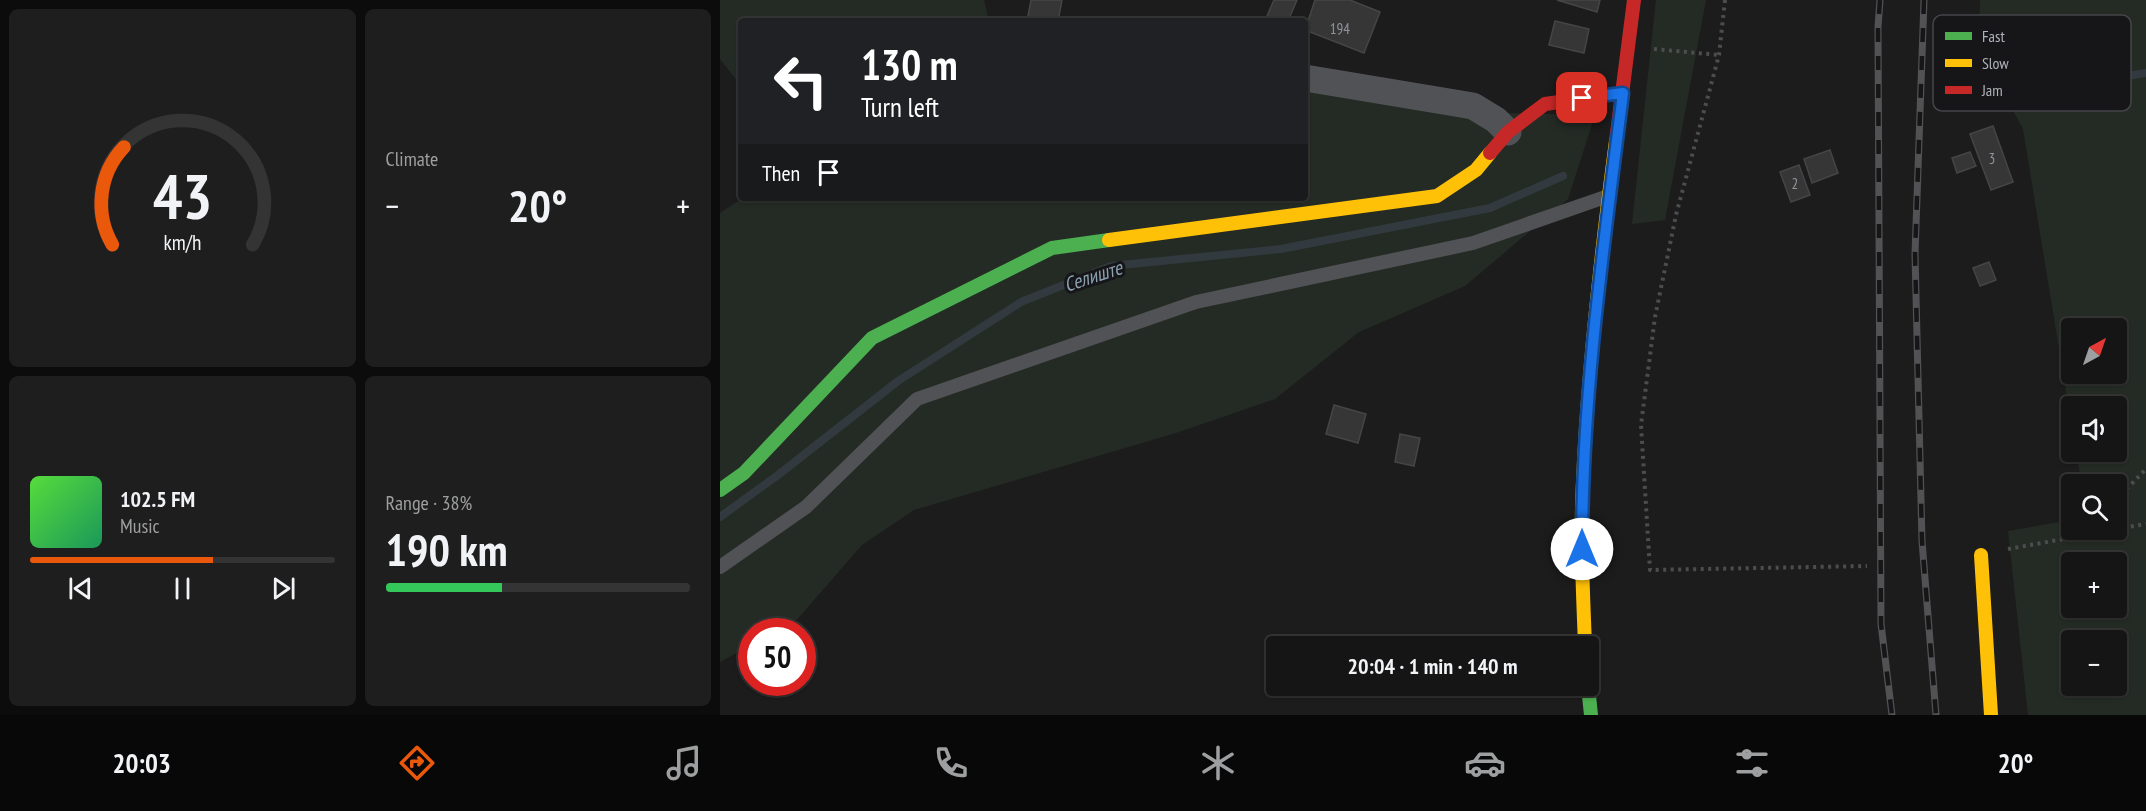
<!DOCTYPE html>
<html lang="en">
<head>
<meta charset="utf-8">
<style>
	body { margin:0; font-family:"PT Sans Narrow",sans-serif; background:#1e1e1e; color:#f1f3f6; height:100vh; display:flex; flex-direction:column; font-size:22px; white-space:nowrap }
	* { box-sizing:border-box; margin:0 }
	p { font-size:20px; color:#9d9fa0 }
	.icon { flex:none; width:33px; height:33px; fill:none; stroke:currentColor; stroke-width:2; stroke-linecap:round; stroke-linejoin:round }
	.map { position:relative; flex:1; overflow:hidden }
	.panel { display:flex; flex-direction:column; gap:9px; padding:9px; background:#0c0c0c; width:720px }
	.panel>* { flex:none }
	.guide { position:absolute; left:18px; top:18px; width:570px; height:183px; border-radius:6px; box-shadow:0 2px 4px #0004,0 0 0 2px #343434; background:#202124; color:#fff; overflow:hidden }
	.needle { width:39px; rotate:40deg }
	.buttons { position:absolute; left:1341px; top:318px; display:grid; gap:12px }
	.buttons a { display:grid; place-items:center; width:66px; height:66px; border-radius:6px; background:#151515; box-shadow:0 2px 4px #0004,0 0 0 2px #343434; font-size:30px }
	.speed { position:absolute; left:18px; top:618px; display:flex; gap:12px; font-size:30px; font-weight:700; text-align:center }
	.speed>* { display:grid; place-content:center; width:78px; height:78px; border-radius:50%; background:#151515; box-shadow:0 2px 4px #0004,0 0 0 2px #343434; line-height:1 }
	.speed .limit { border:9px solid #d22; background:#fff; color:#111 }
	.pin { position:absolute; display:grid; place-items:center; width:51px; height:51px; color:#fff; margin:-26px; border-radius:12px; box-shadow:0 3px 9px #0006 }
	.me { position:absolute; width:66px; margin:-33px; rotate:0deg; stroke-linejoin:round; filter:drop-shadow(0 0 4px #0008) }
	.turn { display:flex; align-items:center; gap:21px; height:126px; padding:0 24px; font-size:27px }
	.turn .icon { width:78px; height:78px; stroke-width:2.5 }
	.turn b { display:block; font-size:42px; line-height:51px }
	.then { display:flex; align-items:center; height:57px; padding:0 24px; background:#0003; gap:12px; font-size:22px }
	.big { font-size:45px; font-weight:700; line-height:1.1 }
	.panel .card { flex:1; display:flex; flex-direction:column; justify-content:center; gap:9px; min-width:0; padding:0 21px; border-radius:9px; background:#1e1e1e }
	.panel .dial { align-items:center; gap:0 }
	.dial svg { height:156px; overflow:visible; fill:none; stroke:#343434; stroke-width:7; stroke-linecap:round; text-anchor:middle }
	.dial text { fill:#f1f3f6; stroke:none }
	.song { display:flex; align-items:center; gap:18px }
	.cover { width:72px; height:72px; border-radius:9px; background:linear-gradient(135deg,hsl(110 70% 55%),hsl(150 70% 35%)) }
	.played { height:6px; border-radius:3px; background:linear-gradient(90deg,#ea580c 60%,#343434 60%) }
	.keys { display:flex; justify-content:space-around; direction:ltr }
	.heat { display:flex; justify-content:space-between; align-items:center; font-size:33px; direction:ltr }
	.charge { height:9px; border-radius:4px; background:linear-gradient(90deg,#34c759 38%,#343434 0) }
	.panel .tiles { flex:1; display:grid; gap:9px; grid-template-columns:repeat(2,1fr) }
	.trip { position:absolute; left:546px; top:636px; width:333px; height:60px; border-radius:6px; background:#151515; box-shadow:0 2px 4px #0004,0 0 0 2px #343434; font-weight:700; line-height:60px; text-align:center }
	.tab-bar { display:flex; height:96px; justify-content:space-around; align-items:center; background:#080808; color:#9d9fa0 }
	.tab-bar .icon { width:42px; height:42px }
	.tab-bar .current { color:#ea580c }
	.tab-bar b { font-size:27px; color:#f1f3f6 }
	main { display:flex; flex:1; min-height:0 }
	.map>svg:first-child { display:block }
</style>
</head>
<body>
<main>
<section class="panel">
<div class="tiles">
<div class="card dial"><svg viewBox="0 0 100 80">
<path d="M14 69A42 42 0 1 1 86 69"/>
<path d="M14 69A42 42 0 0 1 20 19" stroke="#ea580c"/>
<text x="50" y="56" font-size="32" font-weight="700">43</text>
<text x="50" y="72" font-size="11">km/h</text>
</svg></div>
<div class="card"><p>Climate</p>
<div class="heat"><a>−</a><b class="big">20°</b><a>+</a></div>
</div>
<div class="card">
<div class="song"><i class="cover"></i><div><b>102.5 FM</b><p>Music</p></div></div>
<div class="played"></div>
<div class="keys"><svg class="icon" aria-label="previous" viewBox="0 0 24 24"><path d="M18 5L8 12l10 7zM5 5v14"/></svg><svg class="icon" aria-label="pause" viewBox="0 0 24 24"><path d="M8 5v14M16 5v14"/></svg><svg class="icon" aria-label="next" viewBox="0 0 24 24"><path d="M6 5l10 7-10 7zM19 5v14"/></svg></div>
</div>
<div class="card"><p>Range · 38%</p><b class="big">190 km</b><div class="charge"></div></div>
</div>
</section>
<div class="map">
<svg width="1426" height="715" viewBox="0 0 1426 715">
	<rect width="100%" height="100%" fill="#1c1c1c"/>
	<g fill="#242b25" fill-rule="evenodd">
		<polygon points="0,0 264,0 269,21 21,21 21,86 0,59"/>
		<polygon points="936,0 986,0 945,220 912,224"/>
		<path d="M1260,0h166v715h-118l-20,-184 63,-11 1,10h44v-46h-34l-6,-32h40v-46h-44l-1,16 -48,-293 -44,-82zM1396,328v46h-44v-46zM1396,562v46h-44v-46zM1352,640h44v46h-44z"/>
		<polygon points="585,88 780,113 875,115 848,199 745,286 639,332 555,399 456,433 194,510 142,545 74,623 58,631 32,632 31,645 0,662 0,213 23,198 585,198"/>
	</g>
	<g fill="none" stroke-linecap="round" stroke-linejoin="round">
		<g stroke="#323a3f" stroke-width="8">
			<polyline points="1246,102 1426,73"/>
			<polyline points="0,517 58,475 178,381 301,302 391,266 561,249 770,208 843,176"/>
		</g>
	</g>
	<g fill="#363637" stroke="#454548" stroke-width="1.5">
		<polygon points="311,0 342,0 338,21 308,16"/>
		<polygon points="554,0 577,0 568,21 561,21 547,16"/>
		<polygon points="595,0 630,0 660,12 644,53 585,30"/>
		<polygon points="837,0 880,0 877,12"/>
		<polygon points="835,21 869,29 864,53 829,45"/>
		<polygon points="1273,126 1293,182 1271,190 1250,134"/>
		<polygon points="1110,150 1118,173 1092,183 1084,159"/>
		<polygon points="1250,152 1256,166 1237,173 1232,158"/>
		<polygon points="1079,165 1090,195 1071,202 1060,172"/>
		<polygon points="1269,262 1276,280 1260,286 1253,268"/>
		<polygon points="614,405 646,414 638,443 606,434"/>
		<polygon points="680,434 700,438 694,466 675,462"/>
	</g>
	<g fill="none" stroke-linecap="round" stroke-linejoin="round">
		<g stroke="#4c4d4f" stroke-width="4" stroke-dasharray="3 4.5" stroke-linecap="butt">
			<polyline points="1005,0 999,55 956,215 935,317 921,425 930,570 1147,566"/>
			<polyline points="934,49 999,55"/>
			<polyline points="1396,500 1426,469"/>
			<polyline points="1396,529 1426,524"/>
			<polyline points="1288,549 1394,530"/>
		</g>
		<polyline stroke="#515255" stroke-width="14" points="0,567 86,507 197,399 476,302 753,243 888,196"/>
		<polyline stroke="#515255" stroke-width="27" points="585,78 753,106 776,120 788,132"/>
		<g stroke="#4caf50" stroke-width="14">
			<polyline points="0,490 24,473 152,338 332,248 389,240"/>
			<polyline points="868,686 871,715"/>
		</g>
		<g stroke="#ffc107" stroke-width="14">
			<polyline points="389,240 717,196 756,170 770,153"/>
			<polyline points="1261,555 1271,715"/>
			<path d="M865,646c-2,-55 -5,-109 -2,-164 5,-114 18,-228 33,-341"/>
		</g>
		<g stroke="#c62828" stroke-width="14">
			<polyline points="896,141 914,0"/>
			<polyline points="770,153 788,132 825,104 903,93"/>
		</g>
		<g stroke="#525254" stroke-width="7">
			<g id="rail">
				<polyline points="1160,0 1158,27 1161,624 1172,715"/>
				<polyline points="1204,0 1195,254 1202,541 1216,715"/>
			</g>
		</g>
		<use href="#rail" stroke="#161618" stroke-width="4.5" stroke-dasharray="14" stroke-linecap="butt"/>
	</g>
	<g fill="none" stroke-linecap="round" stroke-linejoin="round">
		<g stroke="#114b97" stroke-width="15">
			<path id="route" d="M862,98l41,-5c-19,151 -41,303 -41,456"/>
		</g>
		<use href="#route" stroke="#1a73e8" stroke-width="10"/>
	</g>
	<g text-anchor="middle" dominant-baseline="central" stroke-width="6" stroke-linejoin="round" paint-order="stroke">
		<g font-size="15" fill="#91949a">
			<text x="620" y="28">194</text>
			<text x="1272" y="158">3</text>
			<text x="1075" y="183">2</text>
		</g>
		<g font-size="20" font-style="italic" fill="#8ba1b1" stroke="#161618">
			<text transform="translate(373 276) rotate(-18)">Селиште</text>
		</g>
	</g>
	<rect x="1213" y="15" width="198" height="96" rx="9" fill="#161618" stroke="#444549" stroke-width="1.5"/>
	<rect x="1225" y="32" width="27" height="8" fill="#4caf50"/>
	<rect x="1225" y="59" width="27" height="8" fill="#ffc107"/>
	<rect x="1225" y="86" width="27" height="8" fill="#c62828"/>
	<g font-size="16" fill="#afb3bb">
		<text x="1262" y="42">Fast</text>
		<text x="1262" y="69">Slow</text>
		<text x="1262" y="96">Jam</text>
	</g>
</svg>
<div class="buttons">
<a><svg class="needle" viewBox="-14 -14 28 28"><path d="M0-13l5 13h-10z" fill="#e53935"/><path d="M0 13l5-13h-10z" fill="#9d9fa0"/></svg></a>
<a><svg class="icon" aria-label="sound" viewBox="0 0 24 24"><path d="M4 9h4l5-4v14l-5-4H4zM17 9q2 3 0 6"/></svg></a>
<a><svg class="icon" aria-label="search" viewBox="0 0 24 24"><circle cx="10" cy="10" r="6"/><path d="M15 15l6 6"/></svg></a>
<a>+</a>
<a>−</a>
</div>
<div class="speed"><div class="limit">50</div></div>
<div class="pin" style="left:862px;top:98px;background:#d93025"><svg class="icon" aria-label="arrive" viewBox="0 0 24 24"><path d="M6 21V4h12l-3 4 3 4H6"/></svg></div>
<svg class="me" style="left:862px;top:549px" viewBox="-20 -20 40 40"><circle r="19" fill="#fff"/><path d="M0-13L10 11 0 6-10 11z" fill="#1a73e8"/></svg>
<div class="trip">20:04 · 1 min · 140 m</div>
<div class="guide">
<div class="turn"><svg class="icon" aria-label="left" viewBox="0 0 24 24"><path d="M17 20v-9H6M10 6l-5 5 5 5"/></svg><div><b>130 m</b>Turn left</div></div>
<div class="then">Then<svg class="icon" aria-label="arrive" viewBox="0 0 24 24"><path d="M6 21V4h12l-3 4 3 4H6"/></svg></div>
</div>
</div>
</main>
<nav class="tab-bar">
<b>20:03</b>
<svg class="icon current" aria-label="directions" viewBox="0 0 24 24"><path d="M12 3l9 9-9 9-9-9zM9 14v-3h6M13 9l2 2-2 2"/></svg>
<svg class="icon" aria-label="music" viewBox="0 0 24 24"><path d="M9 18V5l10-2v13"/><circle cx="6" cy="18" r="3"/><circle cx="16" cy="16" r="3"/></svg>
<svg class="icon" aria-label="phone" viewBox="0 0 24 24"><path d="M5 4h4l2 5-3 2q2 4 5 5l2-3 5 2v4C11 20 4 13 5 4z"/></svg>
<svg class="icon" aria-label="climate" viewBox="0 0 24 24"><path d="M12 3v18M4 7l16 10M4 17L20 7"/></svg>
<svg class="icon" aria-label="car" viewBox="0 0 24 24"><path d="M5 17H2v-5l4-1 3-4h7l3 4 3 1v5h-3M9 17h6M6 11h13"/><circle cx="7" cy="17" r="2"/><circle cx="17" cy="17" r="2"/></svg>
<svg class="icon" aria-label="filters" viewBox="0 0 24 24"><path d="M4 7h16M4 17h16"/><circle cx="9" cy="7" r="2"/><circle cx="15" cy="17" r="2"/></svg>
<b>20°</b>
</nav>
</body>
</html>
